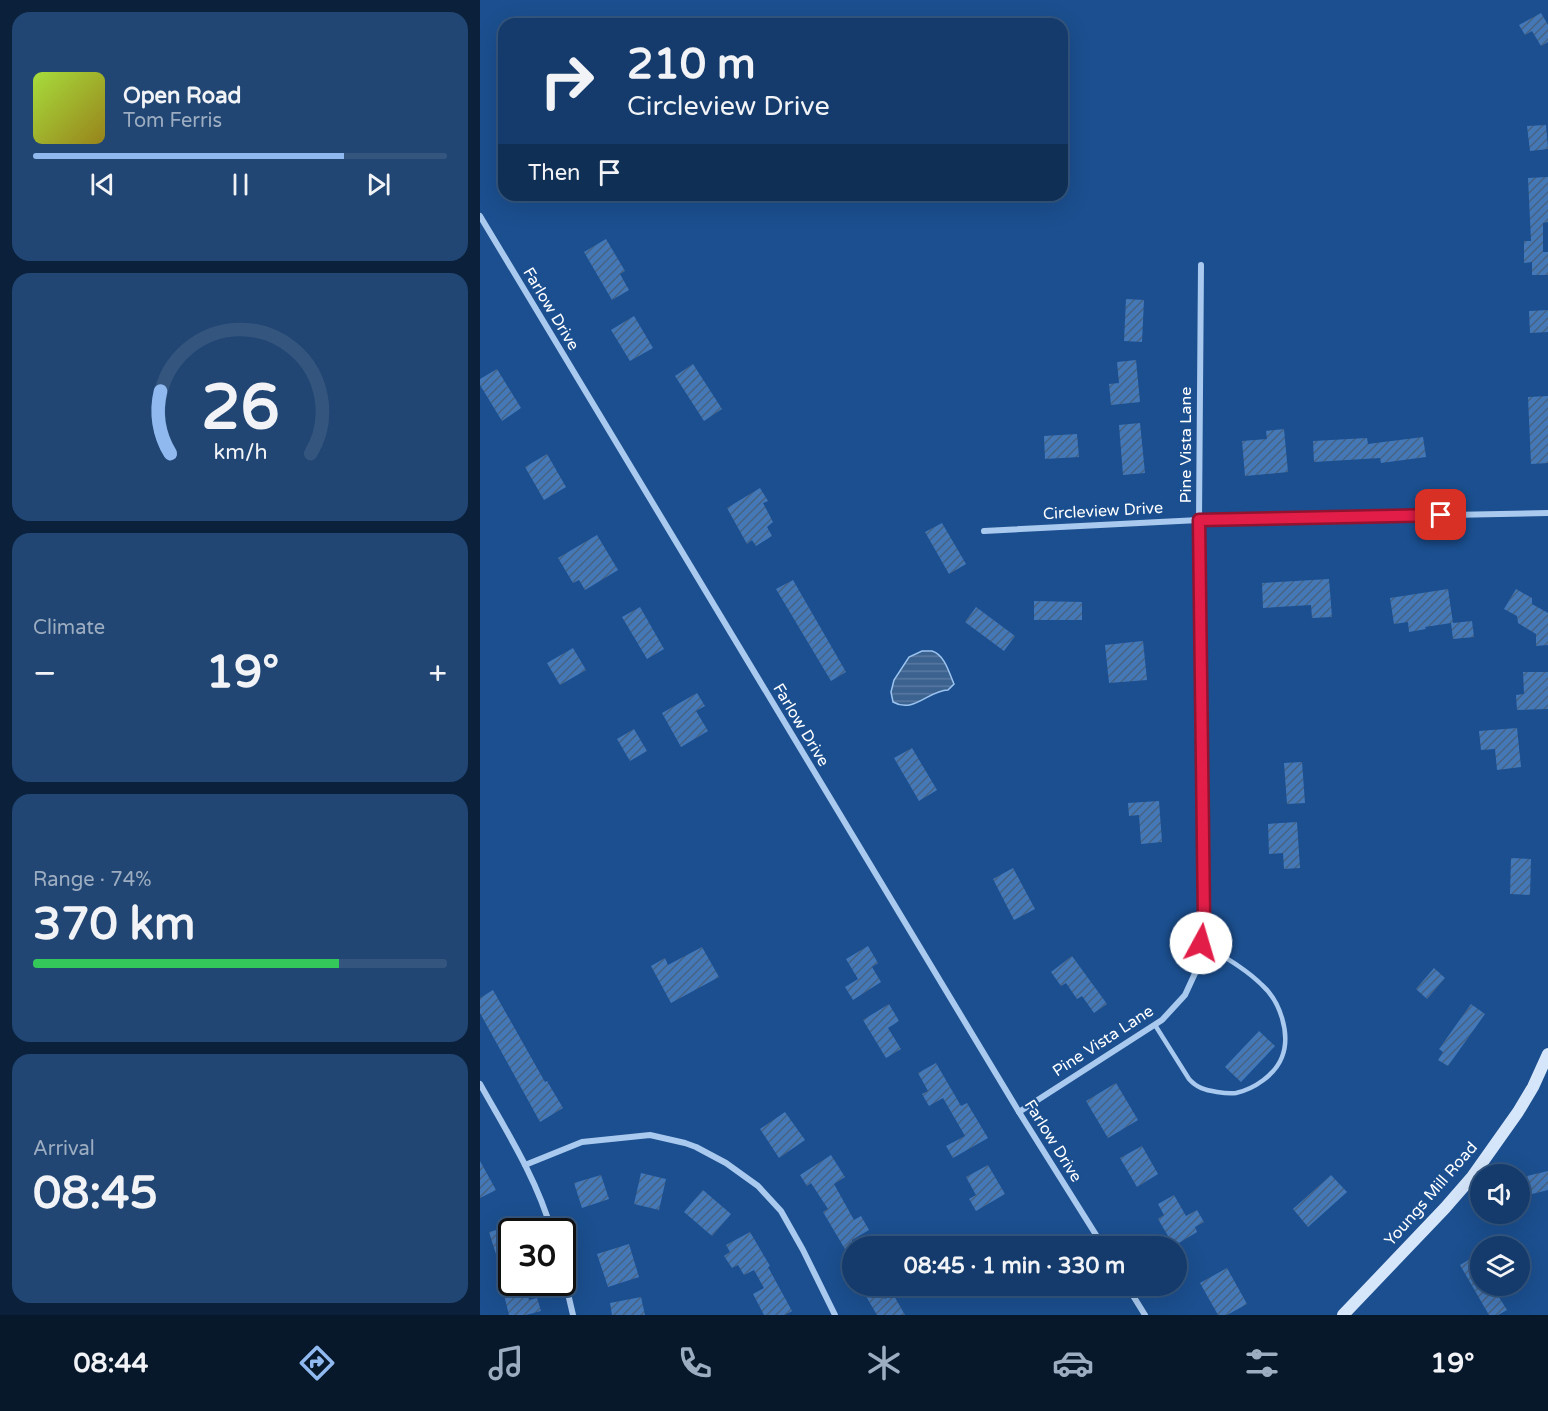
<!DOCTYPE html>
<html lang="en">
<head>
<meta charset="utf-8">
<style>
	body { margin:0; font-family:"Varela Round",sans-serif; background:#214673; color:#f1f3f6; height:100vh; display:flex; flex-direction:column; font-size:22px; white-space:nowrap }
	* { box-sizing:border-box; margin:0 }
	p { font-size:20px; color:#9dadc1 }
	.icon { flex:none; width:33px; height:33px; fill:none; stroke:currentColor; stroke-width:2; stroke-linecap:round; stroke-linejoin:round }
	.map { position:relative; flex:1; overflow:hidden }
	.side { display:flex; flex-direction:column; gap:12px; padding:12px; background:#0b203b; width:480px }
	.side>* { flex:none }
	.banner { position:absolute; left:18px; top:18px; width:570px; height:183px; border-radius:18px; box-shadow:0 6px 24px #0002,0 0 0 2px #33557e; background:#143b6b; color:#f1f3f6; overflow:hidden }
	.controls { position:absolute; left:990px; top:1164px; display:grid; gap:12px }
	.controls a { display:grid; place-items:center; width:60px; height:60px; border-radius:50%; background:#143b6b; box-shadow:0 6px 24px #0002,0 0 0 2px #33557e; font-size:30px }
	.speed { position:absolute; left:18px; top:1218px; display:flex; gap:12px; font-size:30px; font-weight:700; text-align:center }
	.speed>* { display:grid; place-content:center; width:78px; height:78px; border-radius:50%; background:#143b6b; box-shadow:0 6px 24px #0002,0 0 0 2px #33557e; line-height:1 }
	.speed .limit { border:3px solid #111; border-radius:9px; background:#fff; color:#111 }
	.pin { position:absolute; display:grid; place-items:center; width:51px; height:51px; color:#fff; margin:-26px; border-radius:12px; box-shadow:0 3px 9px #0006 }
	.me { position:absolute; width:66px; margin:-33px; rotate:6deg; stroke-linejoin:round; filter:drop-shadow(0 0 4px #0008) }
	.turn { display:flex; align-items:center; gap:21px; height:126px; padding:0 30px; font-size:27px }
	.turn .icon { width:78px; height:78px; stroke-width:2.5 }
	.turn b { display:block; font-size:42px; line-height:51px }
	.then { display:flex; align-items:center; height:57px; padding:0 30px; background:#0003; gap:12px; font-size:22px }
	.big { font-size:45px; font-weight:700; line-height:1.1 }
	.side .tile { flex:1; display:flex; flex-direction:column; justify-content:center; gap:9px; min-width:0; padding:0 21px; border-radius:18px; background:#214673 }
	.side .dial { align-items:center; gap:0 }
	.dial svg { height:156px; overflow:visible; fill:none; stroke:#33557e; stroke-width:7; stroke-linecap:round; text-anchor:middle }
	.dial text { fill:#f1f3f6; stroke:none }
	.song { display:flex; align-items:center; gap:18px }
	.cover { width:72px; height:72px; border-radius:9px; background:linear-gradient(135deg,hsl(80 70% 55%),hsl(50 70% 35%)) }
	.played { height:6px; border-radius:3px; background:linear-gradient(90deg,#90b9f0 75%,#33557e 75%) }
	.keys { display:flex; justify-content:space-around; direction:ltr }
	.heat { display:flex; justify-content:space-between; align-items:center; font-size:33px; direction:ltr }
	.charge { height:9px; border-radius:4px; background:linear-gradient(90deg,#34c759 74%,#33557e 0) }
	.trip { position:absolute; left:362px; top:1236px; width:345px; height:60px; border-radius:30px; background:#143b6b; box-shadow:0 6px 24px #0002,0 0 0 2px #33557e; font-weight:700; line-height:60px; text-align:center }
	.tabs { display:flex; height:96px; justify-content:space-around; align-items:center; background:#08182b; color:#9dadc1 }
	.tabs .icon { width:42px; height:42px }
	.tabs .current { color:#90b9f0 }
	.tabs b { font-size:27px; color:#f1f3f6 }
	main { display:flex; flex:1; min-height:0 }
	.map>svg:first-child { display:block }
</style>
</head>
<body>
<main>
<section class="side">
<div class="tile">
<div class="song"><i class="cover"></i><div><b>Open Road</b><p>Tom Ferris</p></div></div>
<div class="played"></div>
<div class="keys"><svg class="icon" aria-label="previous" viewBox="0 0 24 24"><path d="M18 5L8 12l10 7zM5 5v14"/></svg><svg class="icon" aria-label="pause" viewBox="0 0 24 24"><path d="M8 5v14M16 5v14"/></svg><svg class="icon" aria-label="next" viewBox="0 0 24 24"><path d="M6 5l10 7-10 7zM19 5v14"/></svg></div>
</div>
<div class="tile dial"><svg viewBox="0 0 100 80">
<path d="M14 69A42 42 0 1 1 86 69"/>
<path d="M14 69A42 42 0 0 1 9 37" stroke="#90b9f0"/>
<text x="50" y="56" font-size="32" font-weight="700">26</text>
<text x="50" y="72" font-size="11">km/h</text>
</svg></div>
<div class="tile"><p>Climate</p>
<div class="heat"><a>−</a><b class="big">19°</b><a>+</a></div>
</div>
<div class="tile"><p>Range · 74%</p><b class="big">370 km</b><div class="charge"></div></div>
<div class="tile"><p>Arrival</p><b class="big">08:45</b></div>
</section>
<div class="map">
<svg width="1068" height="1315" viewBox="0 0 1068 1315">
	<defs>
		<pattern id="water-rules" width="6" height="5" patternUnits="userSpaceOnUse" patternTransform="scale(1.5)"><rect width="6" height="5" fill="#3c6290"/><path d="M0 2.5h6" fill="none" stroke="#597aa1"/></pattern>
		<pattern id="building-hatch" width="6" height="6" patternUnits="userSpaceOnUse" patternTransform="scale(1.5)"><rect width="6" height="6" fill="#4478b7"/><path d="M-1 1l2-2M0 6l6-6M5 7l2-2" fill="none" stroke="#486282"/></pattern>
	</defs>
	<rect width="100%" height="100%" fill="#1b4f8f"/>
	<path fill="url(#water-rules)" stroke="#9cc4f0" stroke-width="1.5" d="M442,651c3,0 6,0 10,0 13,4 17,22 22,33l-6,6c-19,0 -34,24 -55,12l-2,-10 3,-12 15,-23z"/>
	<g fill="url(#building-hatch)">
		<polygon points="1061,13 1068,25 1068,42 1061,46 1052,31 1045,35 1039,25"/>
		<polygon points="1066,125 1068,149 1050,151 1047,126"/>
		<polygon points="1068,177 1068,222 1063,223 1063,252 1068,252 1068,275 1052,275 1052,262 1044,263 1044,241 1051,241 1048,178"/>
		<polygon points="126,239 145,271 140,274 149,290 132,300 104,252"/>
		<polygon points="646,299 664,300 662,342 644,341"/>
		<polygon points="1068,310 1068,332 1050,333 1049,311"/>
		<polygon points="154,316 173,348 150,361 131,330"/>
		<polygon points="656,360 660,402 631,405 629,384 639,383 637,362"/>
		<polygon points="213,364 242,409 224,421 195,376"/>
		<polygon points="17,369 41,408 22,421 0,385 0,379"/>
		<polygon points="1068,396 1068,463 1051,464 1048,397"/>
		<polygon points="660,423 665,473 643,475 639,425"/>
		<polygon points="804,429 808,472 765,476 762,441 787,439 786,431"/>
		<polygon points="597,434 599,457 565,459 564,436"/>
		<polygon points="943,437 946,457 901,463 900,458 834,462 833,441 887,438 888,444"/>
		<polygon points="67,454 86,487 64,500 45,467"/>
		<polygon points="280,488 288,501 283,503 293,522 287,527 292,536 276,546 272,540 267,544 247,508"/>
		<polygon points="462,523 486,564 469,574 445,532"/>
		<polygon points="117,535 138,570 105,590 99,580 93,583 78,558"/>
		<polygon points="849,579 852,617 832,618 831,605 783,608 782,583"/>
		<polygon points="313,580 366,672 351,681 296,589"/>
		<polygon points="968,589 973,623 992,621 994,637 973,639 971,623 945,627 946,629 929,632 928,622 914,624 910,598"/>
		<polygon points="1036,589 1052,598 1052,604 1068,613 1068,645 1056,646 1056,634 1038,623 1037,616 1024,609"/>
		<polygon points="554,601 602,602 602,620 554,620"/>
		<polygon points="160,607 184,649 167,659 142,617"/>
		<polygon points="496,607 535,636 524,651 485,622"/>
		<polygon points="663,641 667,680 629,683 625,645"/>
		<polygon points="93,648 106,670 80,685 67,663"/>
		<polygon points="1043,672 1068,672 1068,709 1037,710 1036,695 1044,694"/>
		<polygon points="217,693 225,706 216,711 228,731 201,747 182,713"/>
		<polygon points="1037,728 1041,767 1017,770 1015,749 1001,750 999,731"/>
		<polygon points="154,729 167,751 150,761 137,739"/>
		<polygon points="432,748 457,790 439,801 414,758"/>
		<polygon points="822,762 825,803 807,804 804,763"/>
		<polygon points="679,801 682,842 661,844 659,815 649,816 648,803"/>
		<polygon points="817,822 820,868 804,869 803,853 789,854 788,824"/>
		<polygon points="1031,858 1051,859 1050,895 1030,894"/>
		<polygon points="533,868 555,909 534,920 513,879"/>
		<polygon points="388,946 398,963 392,967 401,982 373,1000 365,987 378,979 366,959"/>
		<polygon points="222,947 239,977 191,1003 171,966 185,958 188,965"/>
		<polygon points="592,956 627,1004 614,1013 602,996 597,999 586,983 581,986 571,972"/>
		<polygon points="954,968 965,978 947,999 936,989"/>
		<polygon points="13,990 65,1082 67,1081 83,1108 60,1122 0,1013 0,998"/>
		<polygon points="409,1004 419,1021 408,1028 421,1049 406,1058 383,1020"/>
		<polygon points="991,1004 1005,1014 968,1066 958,1060 963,1052 959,1049"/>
		<polygon points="779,1031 795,1046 761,1082 745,1067"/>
		<polygon points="456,1063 481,1106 487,1103 508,1138 473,1158 466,1146 485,1136 463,1098 449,1106 442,1094 448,1091 438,1073"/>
		<polygon points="636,1083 658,1120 628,1138 606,1101"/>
		<polygon points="305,1112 325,1140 299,1158 280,1129"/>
		<polygon points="662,1146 678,1174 657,1187 640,1158"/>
		<polygon points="351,1155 365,1177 354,1184 374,1220 381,1216 389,1230 372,1240 372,1261 343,1212 348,1209 331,1183 327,1186 320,1175"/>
		<polygon points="0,1161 16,1190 0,1198"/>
		<polygon points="508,1165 525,1194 496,1211 489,1199 496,1195 486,1177"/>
		<polygon points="1068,1171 1068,1190 1052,1194 1047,1176"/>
		<polygon points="161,1173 186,1179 179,1210 154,1204"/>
		<polygon points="121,1175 129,1199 102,1208 94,1183"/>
		<polygon points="851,1175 867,1192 828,1227 813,1209"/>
		<polygon points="223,1190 251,1214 232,1236 204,1212"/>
		<polygon points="694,1195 706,1216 717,1210 724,1222 715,1227 717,1232 694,1246 678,1219 684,1215 678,1204"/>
		<polygon points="32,1226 32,1263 20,1267 9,1232"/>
		<polygon points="270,1232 290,1266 288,1267 312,1311 305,1315 284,1315 273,1294 284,1288 274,1270 264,1275 258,1265 252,1268 244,1256 250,1252 246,1245"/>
		<polygon points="149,1244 159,1277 128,1287 117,1254"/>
		<polygon points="1000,1253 1000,1286 1031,1286 1017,1294 1027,1310 1018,1315 1009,1315 980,1265"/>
		<polygon points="747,1268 767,1304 747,1315 738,1315 720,1283"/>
		<polygon points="41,1282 44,1282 49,1300 57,1298 61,1311 46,1315 29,1315 22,1287"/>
		<polygon points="380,1286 397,1286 405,1299 413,1294 425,1315 397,1315"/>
		<polygon points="161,1297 165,1315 132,1315 130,1303"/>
	</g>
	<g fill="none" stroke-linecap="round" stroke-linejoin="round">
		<path stroke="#a9c9ee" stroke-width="4.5" d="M675,1025l34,54c8,9 16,11 28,13 6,1 13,2 19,1 18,-4 39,-18 46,-36 9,-23 -2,-56 -20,-72 -18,-18 -40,-29 -61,-42"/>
		<g stroke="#a9c9ee" stroke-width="6">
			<polyline points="0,216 539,1112 623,1246"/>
			<polyline points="504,531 719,520 1068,513"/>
			<path d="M0,1084c27,48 57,95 72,148"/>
			<polyline points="539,1112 682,1020 705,995 717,969 724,919 719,520 721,265"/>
			<polyline points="45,1165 102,1142 170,1135 205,1143 216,1147 246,1163 278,1186 301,1211 323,1250 355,1315"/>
			<polyline points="82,1268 93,1315"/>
			<polyline points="647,1286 665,1315"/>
		</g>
		<polyline stroke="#d6e6fa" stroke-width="12" points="863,1315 965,1208 992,1177 1038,1112 1053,1087 1068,1054"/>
	</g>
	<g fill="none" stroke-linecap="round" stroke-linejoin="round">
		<g stroke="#92132f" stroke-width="15">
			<polyline id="route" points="721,943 724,919 719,520 961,515"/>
		</g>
		<use href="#route" stroke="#e11d48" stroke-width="10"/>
	</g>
	<g text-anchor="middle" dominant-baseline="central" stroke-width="5" stroke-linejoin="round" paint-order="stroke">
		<g font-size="16" fill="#fff" stroke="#1b4f8f">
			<text transform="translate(71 309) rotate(59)">Farlow Drive</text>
			<text transform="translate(706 445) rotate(-90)">Pine Vista Lane</text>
			<text transform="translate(623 511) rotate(-3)">Circleview Drive</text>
			<text transform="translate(321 725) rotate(59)">Farlow Drive</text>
			<text transform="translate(623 1041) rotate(-33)">Pine Vista Lane</text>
			<text transform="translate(573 1141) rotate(58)">Farlow Drive</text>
			<text transform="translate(951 1194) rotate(-49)">Youngs Mill Road</text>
		</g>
	</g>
</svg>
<div class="controls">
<a><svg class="icon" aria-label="sound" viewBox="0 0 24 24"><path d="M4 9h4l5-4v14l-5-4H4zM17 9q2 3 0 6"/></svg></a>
<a><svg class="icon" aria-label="layers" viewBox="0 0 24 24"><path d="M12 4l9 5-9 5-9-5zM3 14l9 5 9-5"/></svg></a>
</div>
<div class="speed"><div class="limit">30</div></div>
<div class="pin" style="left:961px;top:515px;background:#d93025"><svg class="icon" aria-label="arrive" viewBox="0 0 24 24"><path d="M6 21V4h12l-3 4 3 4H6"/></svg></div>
<svg class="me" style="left:721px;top:943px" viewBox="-20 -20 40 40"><circle r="19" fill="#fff"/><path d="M0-13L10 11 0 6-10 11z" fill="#e11d48"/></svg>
<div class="trip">08:45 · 1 min · 330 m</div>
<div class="banner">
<div class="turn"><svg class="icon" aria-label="right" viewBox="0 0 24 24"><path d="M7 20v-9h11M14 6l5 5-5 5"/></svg><div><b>210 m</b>Circleview Drive</div></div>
<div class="then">Then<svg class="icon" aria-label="arrive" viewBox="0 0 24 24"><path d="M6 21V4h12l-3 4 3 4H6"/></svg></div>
</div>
</div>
</main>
<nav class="tabs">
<b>08:44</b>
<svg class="icon current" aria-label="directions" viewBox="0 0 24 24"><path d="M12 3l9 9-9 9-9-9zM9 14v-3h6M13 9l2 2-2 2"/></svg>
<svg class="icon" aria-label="music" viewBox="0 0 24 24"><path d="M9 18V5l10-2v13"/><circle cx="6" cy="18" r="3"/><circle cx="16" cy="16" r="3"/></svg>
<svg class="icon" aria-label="phone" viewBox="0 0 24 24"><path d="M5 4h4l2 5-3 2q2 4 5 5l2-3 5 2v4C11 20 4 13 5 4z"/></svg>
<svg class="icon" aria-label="climate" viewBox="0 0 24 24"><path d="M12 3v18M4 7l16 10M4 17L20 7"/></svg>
<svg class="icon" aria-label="car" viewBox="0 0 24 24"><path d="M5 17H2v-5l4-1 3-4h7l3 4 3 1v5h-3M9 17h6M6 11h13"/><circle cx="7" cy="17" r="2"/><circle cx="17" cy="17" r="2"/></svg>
<svg class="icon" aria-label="filters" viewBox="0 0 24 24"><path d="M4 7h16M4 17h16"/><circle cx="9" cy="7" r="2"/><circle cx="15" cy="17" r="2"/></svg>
<b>19°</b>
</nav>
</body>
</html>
